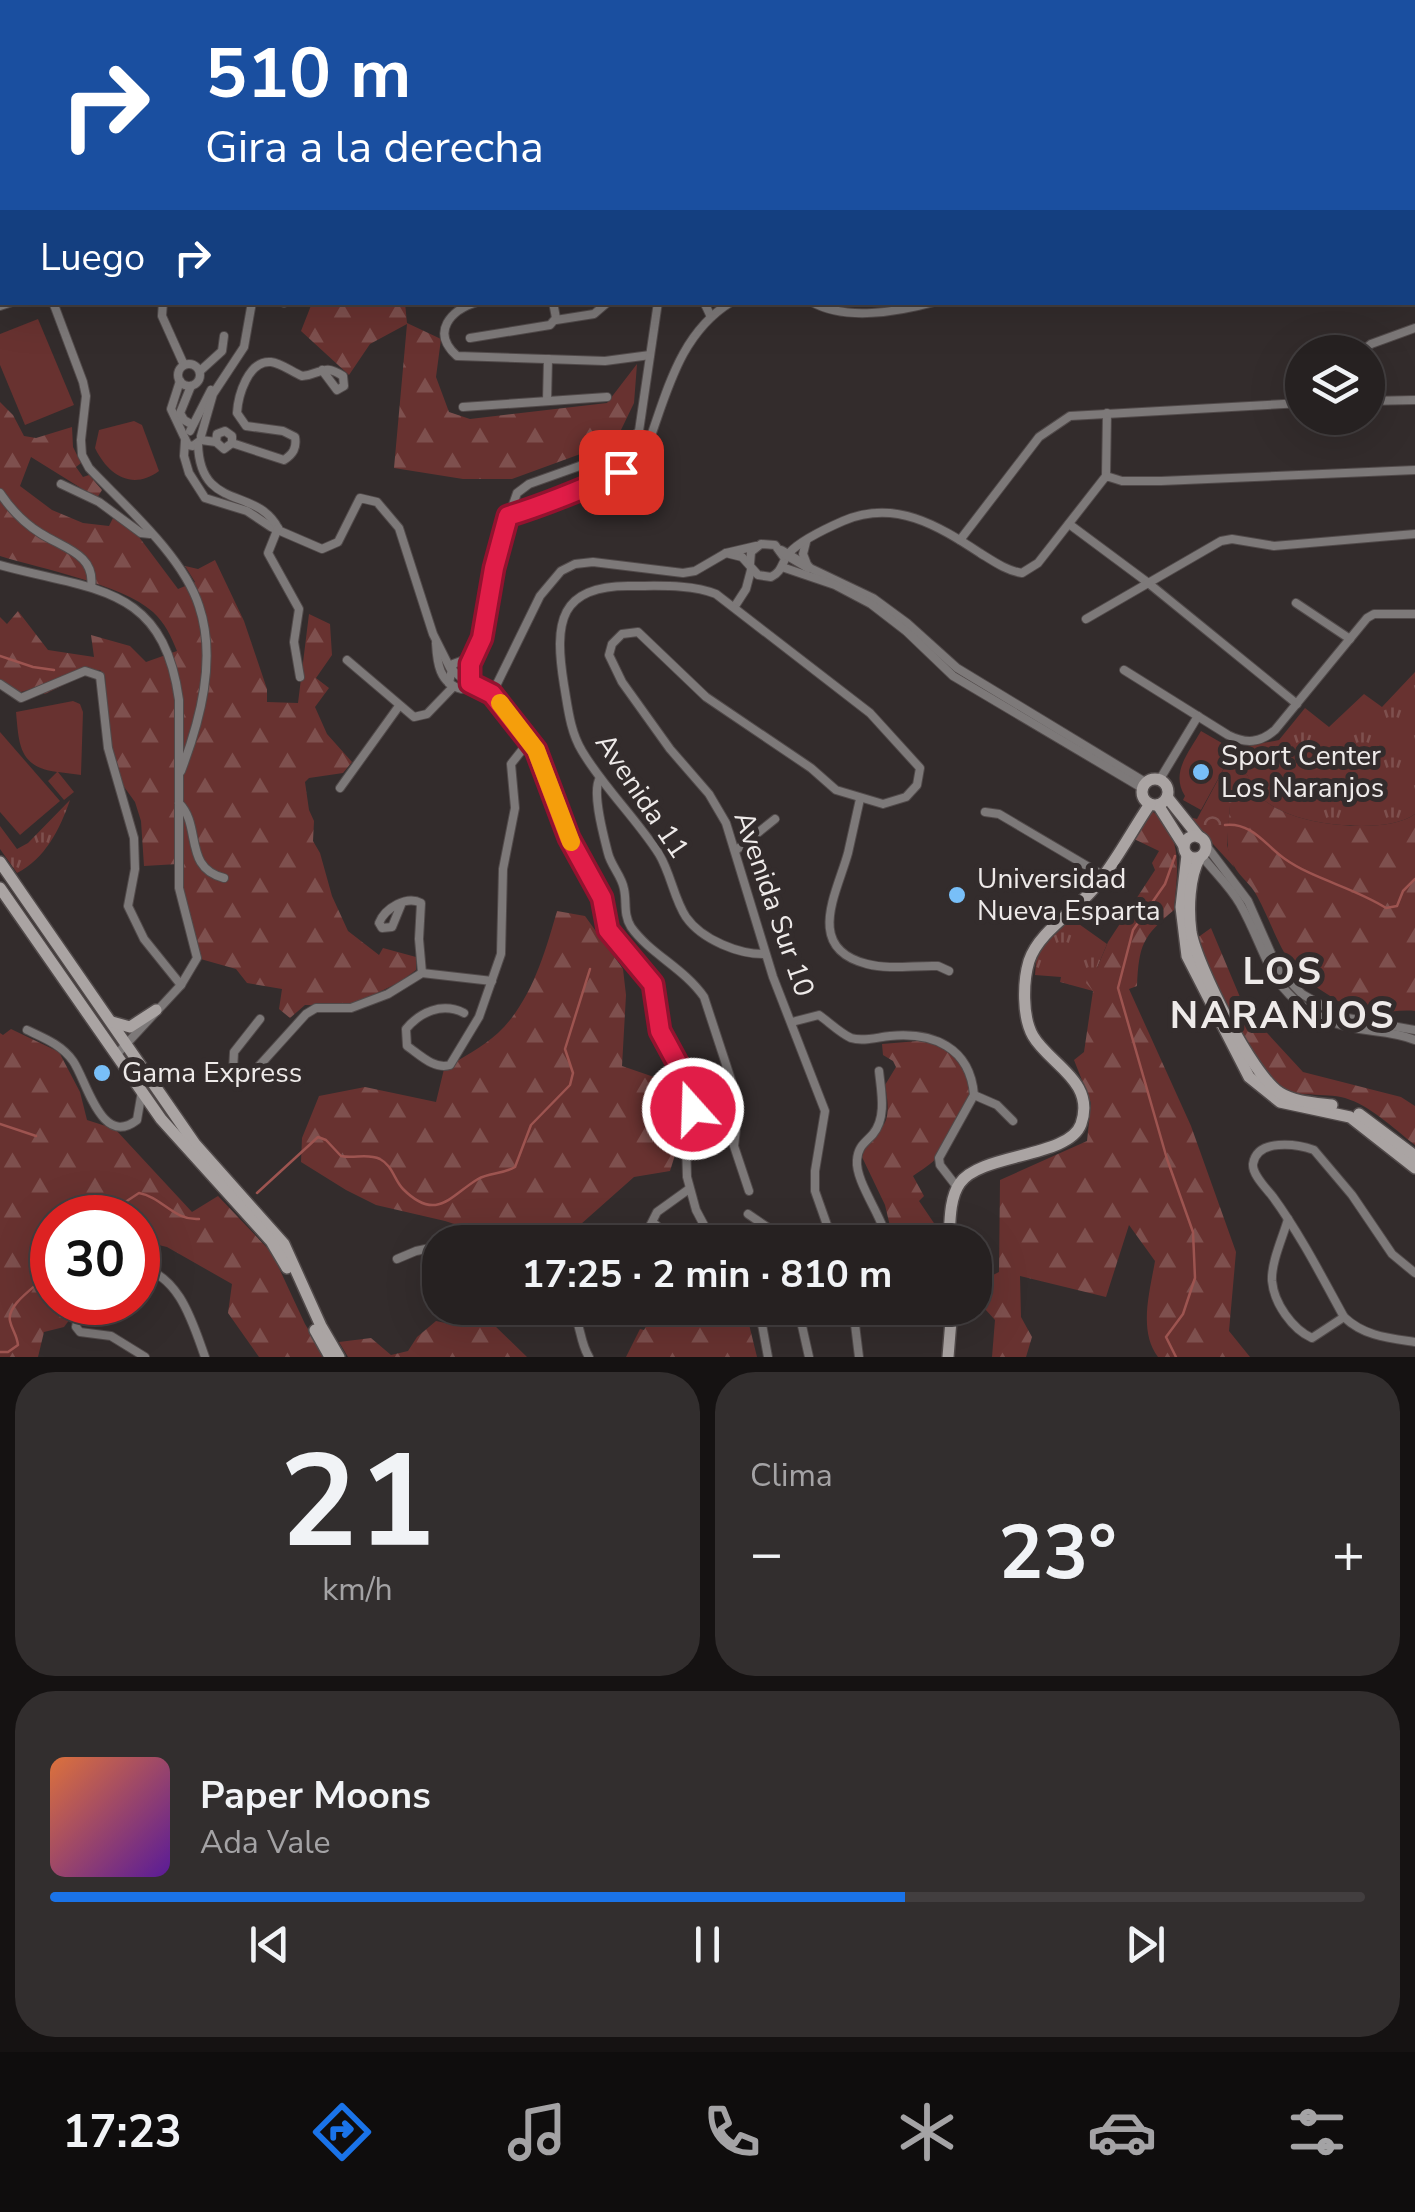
<!DOCTYPE html>
<html lang="es">
<head>
<meta charset="utf-8">
<style>
	body { margin:0; font-family:"Nunito Sans",sans-serif; background:#322e2e; color:#f1f3f6; height:100vh; display:flex; flex-direction:column; font-size:38px; white-space:nowrap }
	* { box-sizing:border-box; margin:0 }
	p { font-size:32px; color:#a4a3a5 }
	.icon { flex:none; width:55px; height:55px; fill:none; stroke:currentColor; stroke-width:2; stroke-linecap:round; stroke-linejoin:round }
	.map { position:relative; height:1357px; overflow:hidden }
	.drawer { display:flex; flex-direction:column; gap:15px; padding:15px; background:#151212; flex:1 }
	.drawer>* { flex:none }
	.guide { position:absolute; left:0px; top:0px; width:1415px; height:305px; box-shadow:0 10px 40px #0002,0 0 0 2px #423e3f; background:#1a4fa0; color:#fff; overflow:hidden }
	.tools { position:absolute; left:1285px; top:335px; display:grid; gap:20px }
	.tools a { display:grid; place-items:center; width:100px; height:100px; border-radius:50%; background:#262121; box-shadow:0 10px 40px #0002,0 0 0 2px #423e3f; font-size:50px }
	.speed { position:absolute; left:30px; top:1195px; display:flex; gap:20px; font-size:50px; font-weight:700; text-align:center }
	.speed>* { display:grid; place-content:center; width:130px; height:130px; border-radius:50%; background:#262121; box-shadow:0 10px 40px #0002,0 0 0 2px #423e3f; line-height:1 }
	.speed .limit { border:15px solid #d22; background:#fff; color:#111 }
	.pin { position:absolute; display:grid; place-items:center; width:85px; height:85px; color:#fff; margin:-42px; border-radius:20px; box-shadow:0 5px 15px #0006 }
	.me { position:absolute; width:110px; margin:-55px; rotate:340deg; stroke-linejoin:round; filter:drop-shadow(0 0 8px #0008) }
	.turn { display:flex; align-items:center; gap:35px; height:210px; padding:0 40px; font-size:45px }
	.turn .icon { width:130px; height:130px; stroke-width:2.5 }
	.turn b { display:block; font-size:70px; line-height:85px }
	.then { display:flex; align-items:center; height:95px; padding:0 40px; background:#0003; gap:20px; font-size:38px }
	.big { font-size:75px; font-weight:700; line-height:1.1 }
	.drawer .card { flex:1; display:flex; flex-direction:column; justify-content:center; gap:15px; min-width:0; padding:0 35px; border-radius:40px; background:#322e2e }
	.drawer .dial { align-items:center; gap:0 }
	.dial b { font-size:130px; line-height:1 }
	.song { display:flex; align-items:center; gap:30px }
	.cover { width:120px; height:120px; border-radius:15px; background:linear-gradient(135deg,hsl(20 70% 55%),hsl(270 70% 35%)) }
	.played { height:10px; border-radius:5px; background:linear-gradient(90deg,#1a73e8 65%,#423e3f 65%) }
	.keys { display:flex; justify-content:space-around; direction:ltr }
	.heat { display:flex; justify-content:space-between; align-items:center; font-size:55px; direction:ltr }
	.drawer .tiles { flex:1; display:grid; gap:15px; grid-template-columns:1fr 1fr }
	.card:last-child { grid-column:span 2 }
	.trip { position:absolute; left:422px; top:1225px; width:570px; height:100px; border-radius:40px; background:#262121; box-shadow:0 10px 40px #0002,0 0 0 2px #423e3f; font-weight:700; line-height:100px; text-align:center }
	.dock { display:flex; height:160px; justify-content:space-around; align-items:center; background:#0f0d0d; color:#a4a3a5 }
	.dock .icon { width:70px; height:70px }
	.dock .current { color:#1a73e8 }
	.dock b { font-size:45px; color:#f1f3f6 }
	.map>svg:first-child { display:block }
</style>
</head>
<body>
<div class="map">
<svg width="1415" height="1357" viewBox="0 0 1415 1357">
	<defs>
		<pattern id="grass-tufts" width="24" height="20" patternUnits="userSpaceOnUse" patternTransform="scale(2.5)"><rect width="24" height="20" fill="#683230"/><path d="M3 7l-1-3M5 7V3M7 7l1-3M15 17l-1-3M17 17v-4M19 17l1-3" fill="none" stroke="#7e504e"/></pattern>
		<pattern id="forest-firs" width="22" height="20" patternUnits="userSpaceOnUse" patternTransform="scale(2.5)"><rect width="22" height="20" fill="#683230"/><path d="M5 1l3.5 6h-7zM16 11l3.5 6h-7z" fill="#7e504e"/></pattern>
		<pattern id="park-crowns" width="20" height="18" patternUnits="userSpaceOnUse" patternTransform="scale(2.5)"><rect width="20" height="18" fill="#683230"/><path d="M2 6a3 3 0 1 1 6 0M12 15a3 3 0 1 1 6 0" fill="none" stroke="#7e504e"/></pattern>
	</defs>
	<rect width="100%" height="100%" fill="#332c2c"/>
	<g fill="url(#grass-tufts)">
		<path d="M1415,672v142c-27,20 -103,12 -133,-3 -12,-5 -23,-15 -33,-23l-1,-12 -20,-15c11,-19 31,-16 51,-21l26,-32 24,19 35,-33 18,13z"/>
		<path d="M70,800c-10,29 -25,59 -53,73l-17,-24v-23l17,23 11,-6z"/>
		<polygon points="1069,917 1107,944 1097,968 1093,991 1060,982 1061,977 1035,975 1037,951"/>
	</g>
	<g fill="url(#forest-firs)">
		<polygon points="312,303 405,303 407,323 441,339 436,377 449,412 470,419 607,403 637,364 634,403 621,430 605,445 512,479 463,479 394,468 407,324 370,344 349,375 301,331"/>
		<path d="M0,402l13,13 11,21 12,2 36,-11 1,20 8,16 -5,4 7,10 6,-2 13,15 -5,8 -66,-41 -11,29 32,24 31,13 26,3 4,-8 26,19 39,52 17,-7 -10,-16 13,3 17,-9 29,61 23,68v13l31,1 11,-89 21,10 2,31 -16,23 13,10 -14,19 12,27 25,28 -9,11 -34,5 -4,4 4,28 5,11 -1,20 7,12 12,43 16,35 31,24 4,-7 33,9v13l-16,12 -50,24 -45,-1 -15,13 -11,-9 3,-20 -35,-6 -11,-14 -39,-11 -17,-64 -2,-30 -34,2 -3,-45 -6,-19 -18,-25 -7,-31 -5,-70 -5,-6 -8,1 -47,23 -11,-6 -19,6 -15,-11v-66l7,7 11,-13 30,39 46,7 -3,-22 39,11 16,16 31,-11c-6,-15 -12,-28 -24,-39 -31,-28 -112,-43 -153,-56z"/>
		<path d="M1249,788c10,8 21,18 33,23 30,15 106,23 133,3v197c-16,-2 -31,3 -46,1 -15,-1 -30,-10 -42,-18 -47,-29 -46,-53 -70,-98 -6,-12 -17,-19 -23,-30 -11,-18 -5,-41 -4,-61z"/>
		<path d="M1152,811c33,26 25,61 22,99 -32,27 -35,35 -37,76l-8,3 62,137 45,126 -7,79 21,26h-92c-20,-26 -8,-66 -3,-96l-26,-36 -23,72 -86,-21 1,41 11,20 -6,20h-34l3,-37 -20,-22v-14l24,-12 1,-92 87,-39 4,-38 -17,-43 10,-8 9,-61 -7,-8 3,-10 8,-5 11,-26 47,-72 -3,-7 7,-12 -25,-12z"/>
		<path d="M557,911l28,5 38,53 3,26 -4,71 32,11 36,30 -20,64 -36,6 -53,47 -58,18h-13l-65,-21 -69,-16 -30,-15 -45,-28 1,-24 17,-42 46,-9 71,15 8,-33c17,-11 39,-22 54,-36 33,-31 47,-80 59,-122z"/>
		<path d="M1211,928l34,81 58,63 98,25 14,9v39c-22,-17 -44,-39 -70,-47 -21,-6 -48,1 -67,-12 -30,-21 -66,-113 -81,-148z"/>
		<polygon points="11,1029 59,1052 80,1092 87,1120 115,1129 192,1212 218,1196 272,1253 305,1324 325,1357 259,1357 228,1313 232,1284 167,1247 138,1240 138,1218 52,1218 52,1302 82,1303 64,1327 44,1332 38,1357 0,1357 0,1033 3,1035"/>
		<path d="M918,1041c28,3 59,26 50,59 -4,12 -22,46 -30,56 -6,8 -17,14 -25,20l11,20 -5,5 21,31 2,10 -49,-3 -8,-34 -23,-48c13,-36 33,-20 23,-72l11,-18 -3,-6 -10,-6 -1,-11z"/>
		<polygon points="466,1308 493,1308 495,1326 527,1357 348,1357 339,1342 371,1338 391,1355 408,1351 417,1337 436,1321 460,1326"/>
		<polygon points="656,1308 745,1308 757,1357 626,1357 640,1329 644,1330"/>
	</g>
	<polygon fill="url(#park-crowns)" points="1228,761 1248,776 1249,788 1230,806 1227,845 1234,867 1192,821 1193,818 1197,819"/>
	<g fill="#683230">
		<polygon points="38,319 74,405 25,425 0,365 0,334"/>
		<path d="M134,421l8,4 17,46c-27,20 -51,4 -64,-23l4,-18z"/>
		<path d="M73,701l7,3 3,8 -2,63 -23,-3 16,20 -10,8 -16,-19 9,-9c-38,-5 -38,-27 -41,-60z"/>
		<path d="M1201,731l33,19 -33,60 -18,-10 2,-4c-15,-23 4,-44 16,-65z"/>
		<polygon points="0,732 60,801 20,835 0,812"/>
	</g>
	<g fill="none" stroke-linecap="round" stroke-linejoin="round">
		<g stroke="#9d5450" stroke-width="2.5">
			<polyline points="0,656 33,667 54,670"/>
			<path d="M1225,825c27,-3 40,20 60,34 28,20 70,29 101,49l11,-2 6,-15 12,-12"/>
			<polyline points="1175,856 1165,884 1133,930 1118,988 1167,1159 1193,1232 1195,1278 1183,1314 1166,1337 1176,1357"/>
			<polyline points="0,1124 36,1136"/>
			<path d="M257,1193l61,-56 8,3 15,16c13,3 26,-3 39,3 13,7 14,21 23,30 34,34 48,6 75,-10 11,-6 25,-5 37,-12l16,-42 39,-40 3,-12 -8,-24 25,-80"/>
			<path d="M101,1218l38,-25c23,4 35,28 60,26"/>
			<path d="M0,1352h8l10,-7c-1,-10 -6,-15 -8,-24 -4,-18 31,-37 42,-51"/>
		</g>
		<g stroke="#514a4a" stroke-width="10">
			<g id="minor">
				<polyline points="168,0 168,2"/>
				<polyline points="748,0 763,0"/>
				<polyline points="703,2 710,0"/>
				<polyline points="0,68 2,69"/>
				<polyline points="0,101 2,101"/>
				<polyline points="0,142 2,141"/>
				<path d="M53,302l30,80 3,14 -5,44 1,15 7,13c36,38 94,88 110,138 18,53 1,115 -18,165"/>
				<polyline points="163,302 162,316 184,365"/>
				<polyline points="284,302 284,303"/>
				<path d="M477,302c-26,8 -47,30 -20,54l148,5 45,-6"/>
				<polyline points="704,302 711,317"/>
				<path d="M812,302c33,19 86,10 122,0"/>
				<polyline points="0,306 12,302"/>
				<polyline points="556,320 594,314 608,302"/>
				<polyline points="470,338 550,325 556,318 553,302"/>
				<polyline points="1361,352 1371,344 1415,328"/>
				<circle cx="189" cy="375" r="11"/>
				<polyline points="200,371 222,351 224,336"/>
				<polyline points="180,381 171,409 188,445 193,446 201,440 216,442 224,449 232,443"/>
				<polyline points="191,386 180,413 184,420 191,424"/>
				<polyline points="547,401 548,359"/>
				<polyline points="1368,401 1415,400"/>
				<polyline points="463,407 607,397"/>
				<polyline points="190,431 211,390"/>
				<polyline points="201,436 213,394 244,347 252,302"/>
				<polyline points="185,441 184,456 189,473 205,498 247,511 271,527 322,549 338,542 360,498 377,502 399,528 433,634 450,668 465,681 492,694 530,740 569,838 602,898 608,930 653,984 660,1031 694,1097 686,1142 687,1177 696,1210 713,1242"/>
				<path d="M216,442l1,-8 8,-3 7,5v7l52,17c9,-6 13,-12 11,-23l-12,-6 -37,-5 -9,-13c1,-17 11,-53 34,-51 10,1 21,10 31,14 21,-2 20,-13 41,0l1,10 -7,4 -15,-20"/>
				<path d="M198,444c2,68 58,42 80,84"/>
				<polyline points="1106,476 1107,413"/>
				<polyline points="61,484 99,502 141,533 150,534"/>
				<path d="M0,493c10,15 24,30 40,40 23,15 56,21 51,54"/>
				<path d="M509,516c48,-15 104,-31 138,-69 20,-54 32,-113 84,-145"/>
				<polyline points="1069,524 1147,582 1297,704"/>
				<polyline points="278,528 268,553 299,609 294,642 300,677"/>
				<polyline points="960,540 1039,437 1070,416 1302,403"/>
				<polyline points="806,542 803,554 808,567 873,598 907,623 957,668 1145,782"/>
				<path d="M726,553l16,4 16,18 13,2c12,-6 10,-14 18,-24 12,-13 38,-25 54,-32 52,-22 94,4 137,32 13,8 27,18 42,20l16,-10 68,-87 16,5h39l254,-11"/>
				<polyline points="750,564 751,552 761,544 775,545 783,556"/>
				<path d="M0,565c94,26 163,19 179,135v188l18,70 -16,27 -64,69"/>
				<polyline points="782,567 835,585 871,604 906,631 953,676 1142,788"/>
				<polyline points="1296,603 1350,639"/>
				<polyline points="735,606 746,589 751,570"/>
				<polyline points="1086,619 1221,541 1232,539 1274,546 1415,534"/>
				<path d="M436,643c1,19 3,41 26,46l8,-6"/>
				<polyline points="347,660 414,717 427,714 453,687"/>
				<path d="M1124,670l104,65c18,9 32,8 47,-5l92,-112 7,-4h41"/>
				<polyline points="449,683 453,664 464,660 470,663"/>
				<polyline points="470,683 470,663 483,638 494,568 509,516 517,493 529,484 619,452 639,431 658,302"/>
				<polyline points="0,684 21,698 85,671 100,676 108,748 134,838 135,869 128,906 144,939 181,985"/>
				<polyline points="492,694 540,596 561,571 575,564 593,562 683,573 695,571 726,553 756,546"/>
				<path d="M600,778c-9,13 4,59 8,75 3,13 14,23 16,36 3,13 -1,25 7,38 19,27 53,41 73,70l35,107 -5,42 15,45"/>
				<polyline points="1160,779 1198,716"/>
				<polyline points="340,788 399,706"/>
				<path d="M860,799c-4,18 -8,36 -12,54 -11,40 -44,95 19,111 23,6 48,1 71,2l11,5"/>
				<path d="M179,803c23,23 4,65 45,75"/>
				<polyline points="985,812 999,814 1104,876"/>
				<polyline points="1205,844 1248,901 1278,969 1302,994 1342,1017 1415,1030"/>
				<polyline points="735,851 775,819"/>
				<path d="M1201,855c13,17 28,30 39,49 29,51 28,92 92,118 27,11 56,7 83,18"/>
				<path d="M401,905l-9,22 -10,1 -3,-5c6,-15 28,-28 42,-20l-2,36 3,34"/>
				<path d="M766,954c-26,1 -64,-14 -80,-37 -12,-18 -15,-43 -27,-63 -23,-36 -55,-66 -77,-103 -12,-20 -14,-43 -18,-66 -10,-62 -6,-101 69,-99 26,0 59,-2 83,8l154,119 50,55 -3,17 -11,12 -23,7 -47,-14 -25,-22 -105,-71 -68,-65 -16,2 -10,10 -3,11 13,27 48,67 39,45 17,29 47,154 52,134 -10,60v20l18,51"/>
				<path d="M464,1013c-22,-11 -44,-1 -58,16l1,17c12,8 27,24 43,19l29,-48 22,-63 2,-85 12,-61 -4,-44 19,-24"/>
				<polyline points="260,1019 234,1052 233,1070 249,1077 306,1014 316,1008 351,1008 388,994 422,973 492,981"/>
				<path d="M792,1022l27,-7c10,7 21,18 32,23 12,4 27,-1 39,-2 43,-4 80,11 84,59l-35,63 1,7 17,22"/>
				<path d="M27,1030c17,8 35,15 46,31 14,20 28,87 64,59l5,-29"/>
				<path d="M879,1071c2,20 8,46 -6,63 -8,9 -15,12 -16,26 -2,22 26,57 31,82"/>
				<polyline points="974,1095 997,1105 1013,1121"/>
				<polyline points="748,1214 767,1227 772,1242"/>
				<path d="M1288,1219c-5,18 -17,43 -16,62 2,22 20,48 40,57l32,-21"/>
				<polyline points="648,1230 657,1212 689,1189"/>
				<polyline points="651,1242 647,1233 656,1225 665,1233 661,1242"/>
				<polyline points="397,1259 416,1251 440,1246"/>
				<path d="M138,1266c42,10 54,55 67,91"/>
				<path d="M1415,1273l-23,-19 -40,-59 -38,-45c-17,-6 -57,-12 -61,14 -1,11 14,25 20,33 27,37 49,80 71,120 20,19 44,21 71,25"/>
				<polyline points="96,1302 77,1322 76,1327 80,1332 111,1336 145,1357"/>
				<path d="M571,1308c11,18 8,33 18,49"/>
				<polyline points="759,1308 768,1357"/>
				<polyline points="798,1308 809,1357"/>
				<polyline points="853,1308 859,1357"/>
			</g>
		</g>
		<g stroke="#514a4a" stroke-width="12">
			<polyline id="tertiary" points="781,551 808,567"/>
		</g>
		<g stroke="#514a4a" stroke-width="14">
			<g id="secondary">
				<circle cx="1155" cy="792" r="13"/>
				<polyline points="1167,797 1199,837"/>
				<polyline points="1158,805 1184,846"/>
				<circle cx="1195" cy="847" r="11"/>
				<polyline points="1187,855 1181,907 1187,956 1249,1077 1280,1102 1350,1117 1415,1168"/>
				<path d="M1200,857c-11,20 -12,52 -9,75 6,34 61,143 89,161 14,9 35,10 52,12"/>
				<polyline points="0,862 195,1144 284,1244 321,1326 339,1357"/>
				<polyline points="0,888 161,1119 271,1241 287,1268"/>
				<polyline points="112,1022 130,1027 156,1010"/>
				<polyline points="1359,1114 1415,1156"/>
				<path d="M949,1242c1,-18 0,-44 11,-59 21,-30 109,-25 121,-59 15,-43 -32,-60 -48,-88 -11,-19 -10,-55 -4,-75 10,-30 47,-50 66,-74 21,-25 36,-55 55,-83"/>
				<polyline points="315,1330 330,1357"/>
				<polyline points="948,1357 952,1308"/>
			</g>
		</g>
		<use href="#minor" stroke="#7d7979" stroke-width="8"/>
		<use href="#tertiary" stroke="#7d7979" stroke-width="10"/>
		<use href="#secondary" stroke="#aaa4a3" stroke-width="11"/>
	</g>
	<g fill="none" stroke-linecap="round" stroke-linejoin="round">
		<g stroke="#92132f" stroke-width="25">
			<path id="route" d="M621,472c-38,17 -73,32 -113,44l-14,52 -12,70 -12,26v19l22,11 44,56 33,88 33,60 6,32 45,54 7,47 32,59 1,19"/>
		</g>
		<use href="#route" stroke="#e11d48" stroke-width="18"/>
		<polyline stroke="#f59e0b" stroke-width="18" points="500,703 536,750 571,842"/>
	</g>
	<g fill="#78bff8" stroke="#332c2c" stroke-width="4">
		<circle cx="1201" cy="772" r="10"/>
		<circle cx="957" cy="895" r="10"/>
		<circle cx="102" cy="1073" r="10"/>
	</g>
	<g text-anchor="middle" dominant-baseline="central" stroke-width="10" stroke-linejoin="round" paint-order="stroke">
		<g font-size="28" fill="#eeeae9" stroke="#332c2c" text-anchor="start">
			<text x="1221" y="756">Sport Center<tspan x="1221" dy="32">Los Naranjos</tspan></text>
			<text x="977" y="879">Universidad<tspan x="977" dy="32">Nueva Esparta</tspan></text>
			<text x="122" y="1073">Gama Express</text>
		</g>
		<g font-size="28" fill="#eeeae9" stroke="#332c2c">
			<text transform="translate(642 796) rotate(56)">Avenida 11</text>
			<text transform="translate(774 904) rotate(71)">Avenida Sur 10</text>
		</g>
		<g font-size="38" font-weight="bold" letter-spacing="2.5" fill="#eeeae9" stroke="#332c2c">
			<text x="1283" y="971">LOS<tspan x="1283" dy="44">NARANJOS</tspan></text>
		</g>
	</g>
</svg>
<div class="tools">
<a><svg class="icon" aria-label="layers" viewBox="0 0 24 24"><path d="M12 4l9 5-9 5-9-5zM3 14l9 5 9-5"/></svg></a>
</div>
<div class="speed"><div class="limit">30</div></div>
<div class="pin" style="left:621px;top:472px;background:#d93025"><svg class="icon" aria-label="arrive" viewBox="0 0 24 24"><path d="M6 21V4h12l-3 4 3 4H6"/></svg></div>
<svg class="me" style="left:693px;top:1109px" viewBox="-20 -20 40 40"><circle r="17" fill="#e11d48" stroke="#fff" stroke-width="3"/><path d="M0-11L8 9 0 5-8 9z" fill="#fff"/></svg>
<div class="trip">17:25 · 2 min · 810 m</div>
<div class="guide">
<div class="turn"><svg class="icon" aria-label="right" viewBox="0 0 24 24"><path d="M7 20v-9h11M14 6l5 5-5 5"/></svg><div><b>510 m</b>Gira a la derecha</div></div>
<div class="then">Luego<svg class="icon" aria-label="right" viewBox="0 0 24 24"><path d="M7 20v-9h11M14 6l5 5-5 5"/></svg></div>
</div>
</div>
<section class="drawer">
<div class="tiles">
<div class="card dial"><b>21</b><p>km/h</p></div>
<div class="card"><p>Clima</p>
<div class="heat"><a>−</a><b class="big">23°</b><a>+</a></div>
</div>
<div class="card">
<div class="song"><i class="cover"></i><div><b>Paper Moons</b><p>Ada Vale</p></div></div>
<div class="played"></div>
<div class="keys"><svg class="icon" aria-label="previous" viewBox="0 0 24 24"><path d="M18 5L8 12l10 7zM5 5v14"/></svg><svg class="icon" aria-label="pause" viewBox="0 0 24 24"><path d="M8 5v14M16 5v14"/></svg><svg class="icon" aria-label="next" viewBox="0 0 24 24"><path d="M6 5l10 7-10 7zM19 5v14"/></svg></div>
</div>
</div>
</section>
<nav class="dock">
<b>17:23</b>
<svg class="icon current" aria-label="directions" viewBox="0 0 24 24"><path d="M12 3l9 9-9 9-9-9zM9 14v-3h6M13 9l2 2-2 2"/></svg>
<svg class="icon" aria-label="music" viewBox="0 0 24 24"><path d="M9 18V5l10-2v13"/><circle cx="6" cy="18" r="3"/><circle cx="16" cy="16" r="3"/></svg>
<svg class="icon" aria-label="phone" viewBox="0 0 24 24"><path d="M5 4h4l2 5-3 2q2 4 5 5l2-3 5 2v4C11 20 4 13 5 4z"/></svg>
<svg class="icon" aria-label="climate" viewBox="0 0 24 24"><path d="M12 3v18M4 7l16 10M4 17L20 7"/></svg>
<svg class="icon" aria-label="car" viewBox="0 0 24 24"><path d="M5 17H2v-5l4-1 3-4h7l3 4 3 1v5h-3M9 17h6M6 11h13"/><circle cx="7" cy="17" r="2"/><circle cx="17" cy="17" r="2"/></svg>
<svg class="icon" aria-label="filters" viewBox="0 0 24 24"><path d="M4 7h16M4 17h16"/><circle cx="9" cy="7" r="2"/><circle cx="15" cy="17" r="2"/></svg>
</nav>
</body>
</html>
